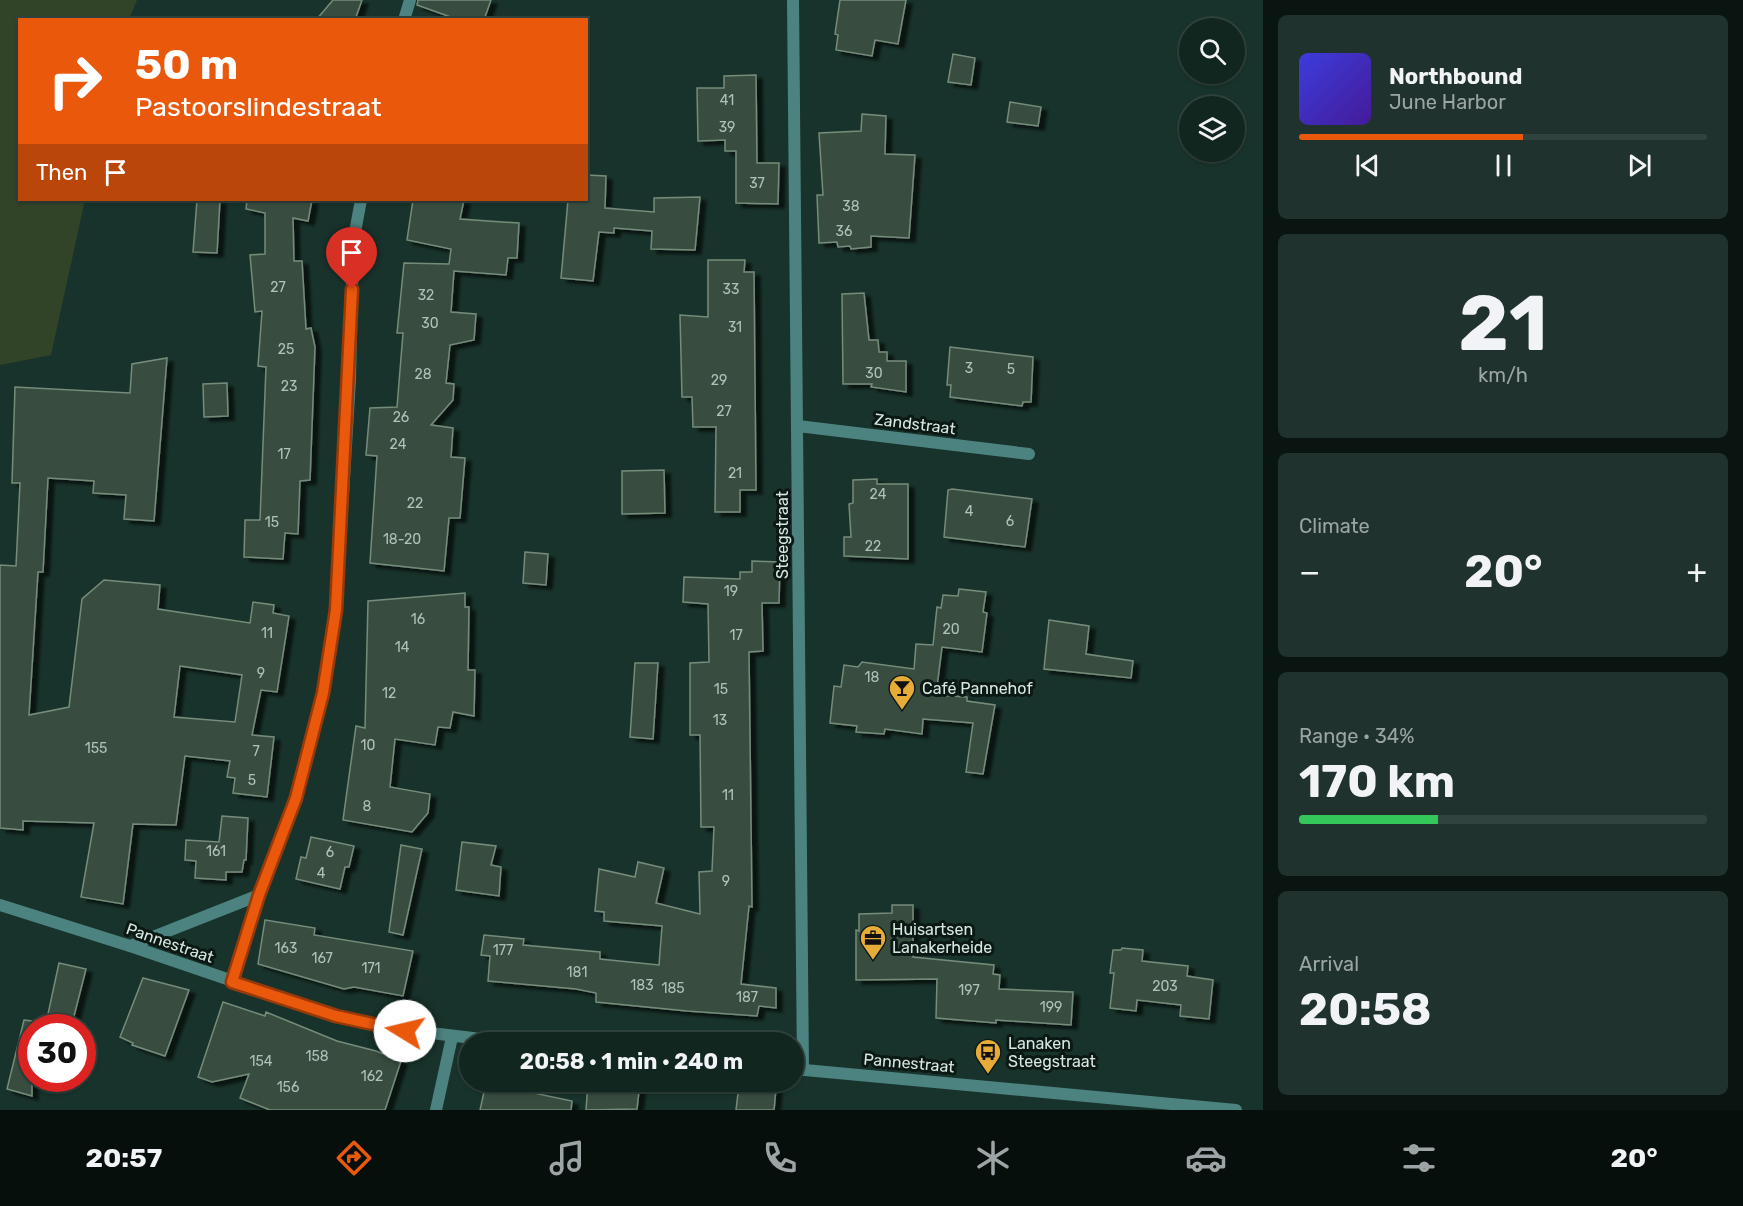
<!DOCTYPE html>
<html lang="en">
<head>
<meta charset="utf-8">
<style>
	body { margin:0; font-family:Rubik,sans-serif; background:#1f322d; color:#f1f3f6; height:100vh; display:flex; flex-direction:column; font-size:22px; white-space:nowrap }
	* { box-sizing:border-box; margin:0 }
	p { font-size:20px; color:#9ca5a5 }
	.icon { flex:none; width:33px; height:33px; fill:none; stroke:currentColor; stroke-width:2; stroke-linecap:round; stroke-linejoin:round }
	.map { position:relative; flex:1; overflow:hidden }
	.sheet { display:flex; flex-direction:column; gap:15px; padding:15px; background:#0a1512; width:480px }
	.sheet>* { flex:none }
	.guide { position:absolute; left:18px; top:18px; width:570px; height:183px; border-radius:0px; box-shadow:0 2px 4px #0004,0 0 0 2px #31433e; background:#ea580c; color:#fff; overflow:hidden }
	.buttons { position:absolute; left:1179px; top:18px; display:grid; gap:12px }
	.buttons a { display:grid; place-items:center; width:66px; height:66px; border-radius:50%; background:#122620; box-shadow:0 2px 4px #0004,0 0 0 2px #31433e; font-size:30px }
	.speed { position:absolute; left:18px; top:1014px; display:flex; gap:12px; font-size:30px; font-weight:700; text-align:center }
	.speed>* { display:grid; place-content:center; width:78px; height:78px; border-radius:50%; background:#122620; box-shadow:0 2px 4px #0004,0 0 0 2px #31433e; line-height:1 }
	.speed .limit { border:9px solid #d22; background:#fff; color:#111 }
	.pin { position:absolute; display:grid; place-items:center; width:51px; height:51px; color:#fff; margin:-62px -26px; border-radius:50% 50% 50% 0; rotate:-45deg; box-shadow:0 0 6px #0007 }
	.pin .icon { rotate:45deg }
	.me { position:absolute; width:66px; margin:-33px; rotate:279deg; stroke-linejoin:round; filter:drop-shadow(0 0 4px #0008) }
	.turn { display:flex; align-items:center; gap:21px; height:126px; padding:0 18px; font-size:27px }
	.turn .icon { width:78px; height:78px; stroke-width:2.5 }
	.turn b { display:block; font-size:42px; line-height:51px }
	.then { display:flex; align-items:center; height:57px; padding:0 18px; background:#0003; gap:12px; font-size:22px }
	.big { font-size:45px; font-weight:700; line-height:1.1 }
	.sheet .card { flex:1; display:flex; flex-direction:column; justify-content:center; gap:9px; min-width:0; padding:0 21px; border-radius:9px; background:#1f322d }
	.sheet .dial { align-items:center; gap:0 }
	.dial b { font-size:78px; line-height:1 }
	.song { display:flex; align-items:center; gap:18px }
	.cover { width:72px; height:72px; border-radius:9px; background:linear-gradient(135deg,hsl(240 70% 55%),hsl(260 70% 35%)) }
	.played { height:6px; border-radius:3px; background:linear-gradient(90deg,#ea580c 55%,#31433e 55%) }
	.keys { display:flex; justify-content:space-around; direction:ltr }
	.heat { display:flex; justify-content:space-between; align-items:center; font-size:33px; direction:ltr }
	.charge { height:9px; border-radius:4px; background:linear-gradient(90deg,#34c759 34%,#31433e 0) }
	.trip { position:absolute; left:459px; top:1032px; width:345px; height:60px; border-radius:30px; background:#122620; box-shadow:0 2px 4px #0004,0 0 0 2px #31433e; font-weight:700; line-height:60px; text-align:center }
	.tab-bar { display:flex; height:96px; justify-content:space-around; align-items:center; background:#070f0d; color:#9ca5a5 }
	.tab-bar .icon { width:42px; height:42px }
	.tab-bar .on { color:#ea580c }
	.tab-bar b { font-size:27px; color:#f1f3f6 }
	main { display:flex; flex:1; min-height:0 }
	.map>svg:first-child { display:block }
</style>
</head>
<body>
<main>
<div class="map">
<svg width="1263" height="1110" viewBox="0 0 1263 1110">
	<defs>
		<filter id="shadow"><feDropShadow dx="6" dy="4" stdDeviation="1.5" flood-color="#0009"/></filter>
	</defs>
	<rect width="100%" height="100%" fill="#18332b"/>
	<polygon fill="#314427" points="0,0 137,0 129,19 20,20 20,200 85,200 51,355 0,365"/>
	<g fill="#394e3f" stroke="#758c7b" stroke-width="1.5" fill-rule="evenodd" filter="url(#shadow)">
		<polygon points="333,0 362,0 355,20 316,20"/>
		<polygon points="418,0 491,0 484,20 459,20 417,5"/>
		<polygon points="840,0 906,0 898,44 875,40 872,56 836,50 838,35 835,34"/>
		<polygon points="953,54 975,58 971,85 948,82"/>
		<polygon points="756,75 757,163 779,163 778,204 736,203 736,151 725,151 725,140 698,141 697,88 724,88 724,76"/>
		<polygon points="1010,102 1041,107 1038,126 1007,122"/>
		<polygon points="862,114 886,116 885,154 915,155 909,238 871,236 871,247 851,249 850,246 838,247 837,242 819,243 817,195 823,195 819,133 861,131"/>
		<polygon points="587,175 606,176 605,208 654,212 654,198 700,197 695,250 651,249 652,231 614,228 614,233 599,232 593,281 561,278 568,200 586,200"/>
		<polygon points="197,200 220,200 217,253 193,252"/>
		<polygon points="247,200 312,200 308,221 293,218 294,261 302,261 306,329 311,328 315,347 310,480 300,481 298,534 285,533 283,559 244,557 245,520 260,520 266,367 258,366 262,311 255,312 250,255 265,254 265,213 246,209"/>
		<polygon points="413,200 464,200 460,219 519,223 517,258 508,258 506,275 454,271 451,312 476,314 474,340 450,345 446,383 454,384 453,400 431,425 453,428 451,457 465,458 460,518 449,518 444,571 370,563 377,456 366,455 370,408 397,407 403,333 397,333 404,263 449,264 451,249 407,240"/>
		<polygon points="708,260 745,260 744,272 754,272 756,490 740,490 740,512 715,512 716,427 693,427 692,397 682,397 680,315 708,317"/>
		<polygon points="864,293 869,340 878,340 879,352 887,352 887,361 906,361 906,392 871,387 872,384 843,384 842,294"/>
		<polygon points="950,347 1033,357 1031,402 1023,402 1022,406 950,397 951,385 947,385"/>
		<path d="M167,358l-13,163 -30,-2 2,-24 -33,-2 1,-12 -46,-3 -5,94h-5l-9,143 40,-8 13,-108 22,-19 56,5 -2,24 92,14 3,-21 21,3 -1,8 16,3 -12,76 -16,-2 -9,45 22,2 -7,60 -34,-4 2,-15 -8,-1 3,-16 -45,-5 -9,69 -43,-1 -10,80 -42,-7 13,-74 -71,-2v9l-23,-2v-263l16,1 4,-83h-8l3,-96 115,6 2,-29zM180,666l62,9 -7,47 -61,-5z"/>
		<polygon points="227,383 228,416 204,417 203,384"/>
		<polygon points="664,470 665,513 622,514 622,471"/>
		<polygon points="877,479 877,484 908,484 908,559 844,556 844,537 851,537 849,504 853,503 853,480"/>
		<polygon points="952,489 1032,499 1025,547 944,537 948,490"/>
		<polygon points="525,552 548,554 546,585 523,583"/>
		<polygon points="752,561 780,562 779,603 762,603 763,651 749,652 752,907 749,906 741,984 776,988 776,1008 759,1006 757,1016 687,1011 596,1002 596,993 576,989 488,981 490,956 481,955 484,935 524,939 523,945 600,952 600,959 659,965 662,926 604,921 604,912 595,911 599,869 635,877 638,862 664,868 656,903 700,914 699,872 712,871 714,827 701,827 700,735 690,735 690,663 709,662 708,604 683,602 684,577 740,579 740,572 752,572"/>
		<polygon points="959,589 986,592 983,612 987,613 982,652 942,647 936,695 967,697 967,701 995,705 983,774 966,772 973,723 923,719 922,734 885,729 884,734 856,732 857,726 830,723 834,686 841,687 844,665 858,667 862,662 914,669 916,644 933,645 937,607 941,608 943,595 958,596"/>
		<polygon points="465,593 465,607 469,607 468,670 475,670 474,716 453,712 450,728 438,727 435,745 395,739 390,787 430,794 428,813 412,832 343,820 356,726 365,728 368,601"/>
		<polygon points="1049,620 1089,626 1086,654 1133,661 1131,678 1044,669"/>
		<polygon points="635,663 658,663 653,739 630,737"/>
		<polygon points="222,816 248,818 246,860 244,860 242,872 226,872 226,880 195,878 196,861 185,860 186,840 219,842"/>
		<polygon points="311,837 354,846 349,867 345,867 340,889 296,879 301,857 306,858"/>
		<polygon points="462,842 496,846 491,865 501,867 499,896 456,890"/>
		<polygon points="401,845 422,849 403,935 389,932"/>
		<polygon points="892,905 913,905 913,957 994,965 993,974 1000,975 999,989 1073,992 1071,1025 996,1020 996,1023 936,1018 937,979 856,980 856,930 859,931 859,914 892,913"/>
		<polygon points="265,920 315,928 314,935 413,951 403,996 354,987 344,989 258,964"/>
		<polygon points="1122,948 1143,950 1142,961 1188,966 1187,976 1213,980 1209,1019 1180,1016 1181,1005 1137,1000 1136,1011 1110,1008 1114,973 1110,973 1113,950 1121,950"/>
		<polygon points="59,963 86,969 71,1028 45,1028"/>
		<polygon points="143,978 189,990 165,1056 132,1045 133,1043 120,1037"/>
		<polygon points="223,1002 265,1016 266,1012 337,1041 376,1051 401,1061 385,1110 270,1110 240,1098 249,1074 212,1082 198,1077"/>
		<polygon points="24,1020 32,1021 32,1096 7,1089"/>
		<polygon points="588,1082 640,1082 637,1109 586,1110"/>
		<polygon points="486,1083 572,1101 571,1110 480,1110"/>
		<polygon points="739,1085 776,1089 774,1110 736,1110"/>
	</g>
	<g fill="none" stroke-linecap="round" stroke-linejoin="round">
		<g stroke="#4c8380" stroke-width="12">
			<polyline points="793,0 803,1070"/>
			<polyline points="404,20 410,0"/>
			<polyline points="798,426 1029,454"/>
			<polyline points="0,905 130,946 336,1016 381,1027 506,1042"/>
			<polyline points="130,946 259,895"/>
			<polyline points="232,982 259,895 296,798 323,693 336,610 350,380 353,243 361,200"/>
			<polyline points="794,1069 1236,1110"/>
			<polyline points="436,1110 452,1037"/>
		</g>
	</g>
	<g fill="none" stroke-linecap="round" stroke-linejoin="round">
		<g stroke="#983908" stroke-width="15">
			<polyline id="route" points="352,289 336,610 323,693 296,798 259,895 232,982 336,1016 405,1031"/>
		</g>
		<use href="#route" stroke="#ea580c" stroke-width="10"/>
	</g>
	<defs>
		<g id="bar-pin" transform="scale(1.35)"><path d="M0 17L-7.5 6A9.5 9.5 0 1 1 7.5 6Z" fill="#e7ac37" stroke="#0c1814"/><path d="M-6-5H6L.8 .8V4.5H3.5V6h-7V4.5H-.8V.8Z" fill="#111"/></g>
		<g id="office-pin" transform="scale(1.35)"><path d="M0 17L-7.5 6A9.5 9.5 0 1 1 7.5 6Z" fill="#e7ac37" stroke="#0c1814"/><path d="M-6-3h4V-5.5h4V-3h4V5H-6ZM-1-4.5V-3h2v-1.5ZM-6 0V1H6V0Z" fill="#111"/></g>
		<g id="bus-pin" transform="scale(1.35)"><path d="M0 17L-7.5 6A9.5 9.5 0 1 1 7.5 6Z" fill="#e7ac37" stroke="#0c1814"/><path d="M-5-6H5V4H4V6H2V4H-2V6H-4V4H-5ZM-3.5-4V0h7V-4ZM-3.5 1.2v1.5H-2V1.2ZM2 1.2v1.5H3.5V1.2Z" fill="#111"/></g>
	</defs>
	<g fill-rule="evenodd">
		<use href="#bar-pin" x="902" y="688"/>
		<use href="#office-pin" x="873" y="938"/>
		<use href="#bus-pin" x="988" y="1052"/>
	</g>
	<g text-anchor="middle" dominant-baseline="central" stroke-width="6" stroke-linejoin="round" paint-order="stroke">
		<g font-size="14" fill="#b0c1b8">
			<text x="727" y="100">41</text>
			<text x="727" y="127">39</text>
			<text x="757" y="183">37</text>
			<text x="851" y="206">38</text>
			<text x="844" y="231">36</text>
			<text x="278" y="287">27</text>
			<text x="731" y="289">33</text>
			<text x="426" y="295">32</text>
			<text x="430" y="323">30</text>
			<text x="735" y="327">31</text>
			<text x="286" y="349">25</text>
			<text x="969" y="368">3</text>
			<text x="1011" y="369">5</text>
			<text x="874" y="373">30</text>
			<text x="423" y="374">28</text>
			<text x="719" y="380">29</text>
			<text x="289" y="386">23</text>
			<text x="724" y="411">27</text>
			<text x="401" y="417">26</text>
			<text x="398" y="444">24</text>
			<text x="284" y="454">17</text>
			<text x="735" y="473">21</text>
			<text x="878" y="494">24</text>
			<text x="415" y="503">22</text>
			<text x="969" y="511">4</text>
			<text x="1010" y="521">6</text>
			<text x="272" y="522">15</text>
			<text x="402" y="539">18-20</text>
			<text x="873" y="546">22</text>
			<text x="731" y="591">19</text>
			<text x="418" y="619">16</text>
			<text x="951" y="629">20</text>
			<text x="267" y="633">11</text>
			<text x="736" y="635">17</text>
			<text x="402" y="647">14</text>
			<text x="261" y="673">9</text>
			<text x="872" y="677">18</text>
			<text x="721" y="689">15</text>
			<text x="389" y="693">12</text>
			<text x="720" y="720">13</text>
			<text x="368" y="745">10</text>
			<text x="96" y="748">155</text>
			<text x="256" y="751">7</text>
			<text x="252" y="780">5</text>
			<text x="728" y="795">11</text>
			<text x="367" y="806">8</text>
			<text x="216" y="851">161</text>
			<text x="330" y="852">6</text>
			<text x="321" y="873">4</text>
			<text x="726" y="881">9</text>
			<text x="286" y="948">163</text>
			<text x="503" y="950">177</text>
			<text x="322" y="958">167</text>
			<text x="371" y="968">171</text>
			<text x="577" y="972">181</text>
			<text x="642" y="985">183</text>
			<text x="1165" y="986">203</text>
			<text x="673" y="988">185</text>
			<text x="969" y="990">197</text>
			<text x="747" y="997">187</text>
			<text x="1051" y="1007">199</text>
			<text x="317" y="1056">158</text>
			<text x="261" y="1061">154</text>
			<text x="372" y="1076">162</text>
			<text x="288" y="1087">156</text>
		</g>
		<g font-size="16" fill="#d7e7e1" stroke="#0c1814">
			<text transform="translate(915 424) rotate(7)">Zandstraat</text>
			<text transform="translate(782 535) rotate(-90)">Steegstraat</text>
			<text transform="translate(170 943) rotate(19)">Pannestraat</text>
			<text transform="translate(909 1063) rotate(5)">Pannestraat</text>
		</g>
		<g font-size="16" fill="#d7e7e1" stroke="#0c1814" text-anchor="start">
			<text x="922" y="688">Café Pannehof</text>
			<text x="892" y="929">Huisartsen<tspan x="892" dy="18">Lanakerheide</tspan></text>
			<text x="1008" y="1043">Lanaken<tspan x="1008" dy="18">Steegstraat</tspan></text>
		</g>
	</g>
</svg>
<div class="buttons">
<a><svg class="icon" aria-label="search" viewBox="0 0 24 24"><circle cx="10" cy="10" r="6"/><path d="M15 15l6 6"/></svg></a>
<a><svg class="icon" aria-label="layers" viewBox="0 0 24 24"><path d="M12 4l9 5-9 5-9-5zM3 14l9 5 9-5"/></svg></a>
</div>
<div class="speed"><div class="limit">30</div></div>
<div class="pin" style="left:352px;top:289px;background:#d93025"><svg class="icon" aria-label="arrive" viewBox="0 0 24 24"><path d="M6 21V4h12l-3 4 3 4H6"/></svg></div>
<svg class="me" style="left:405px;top:1031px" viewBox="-20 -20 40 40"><circle r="19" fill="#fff"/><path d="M0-13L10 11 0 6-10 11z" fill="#ea580c"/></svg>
<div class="trip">20:58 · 1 min · 240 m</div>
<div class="guide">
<div class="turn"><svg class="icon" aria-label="right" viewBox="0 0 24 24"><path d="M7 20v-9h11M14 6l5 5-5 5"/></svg><div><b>50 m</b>Pastoorslindestraat</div></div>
<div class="then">Then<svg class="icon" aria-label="arrive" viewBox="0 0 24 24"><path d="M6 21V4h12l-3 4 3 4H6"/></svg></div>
</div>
</div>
<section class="sheet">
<div class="card">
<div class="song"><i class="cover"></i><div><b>Northbound</b><p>June Harbor</p></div></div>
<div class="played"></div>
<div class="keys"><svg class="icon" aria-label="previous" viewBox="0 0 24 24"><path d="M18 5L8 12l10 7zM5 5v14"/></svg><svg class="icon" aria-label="pause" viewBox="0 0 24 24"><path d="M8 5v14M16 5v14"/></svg><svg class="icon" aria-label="next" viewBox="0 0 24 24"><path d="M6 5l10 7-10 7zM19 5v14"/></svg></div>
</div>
<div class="card dial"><b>21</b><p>km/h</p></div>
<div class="card"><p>Climate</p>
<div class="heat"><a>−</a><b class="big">20°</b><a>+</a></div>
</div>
<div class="card"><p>Range · 34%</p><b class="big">170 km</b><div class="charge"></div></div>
<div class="card"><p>Arrival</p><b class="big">20:58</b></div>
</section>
</main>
<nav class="tab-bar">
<b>20:57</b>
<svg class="icon on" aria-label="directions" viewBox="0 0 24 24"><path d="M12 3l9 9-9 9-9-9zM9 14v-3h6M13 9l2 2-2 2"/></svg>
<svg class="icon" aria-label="music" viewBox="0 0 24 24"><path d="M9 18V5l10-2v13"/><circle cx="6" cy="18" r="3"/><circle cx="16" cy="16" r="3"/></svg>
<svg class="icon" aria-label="phone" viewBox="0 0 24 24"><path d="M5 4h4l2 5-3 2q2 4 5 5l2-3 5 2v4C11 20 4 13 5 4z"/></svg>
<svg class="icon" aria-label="climate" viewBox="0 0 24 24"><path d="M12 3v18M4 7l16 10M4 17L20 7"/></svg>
<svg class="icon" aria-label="car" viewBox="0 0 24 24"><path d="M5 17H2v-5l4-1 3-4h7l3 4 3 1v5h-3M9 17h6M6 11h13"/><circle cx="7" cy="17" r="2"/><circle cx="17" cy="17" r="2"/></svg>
<svg class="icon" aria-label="filters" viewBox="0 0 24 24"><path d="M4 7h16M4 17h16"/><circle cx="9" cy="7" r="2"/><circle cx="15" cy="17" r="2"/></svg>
<b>20°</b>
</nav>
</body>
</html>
